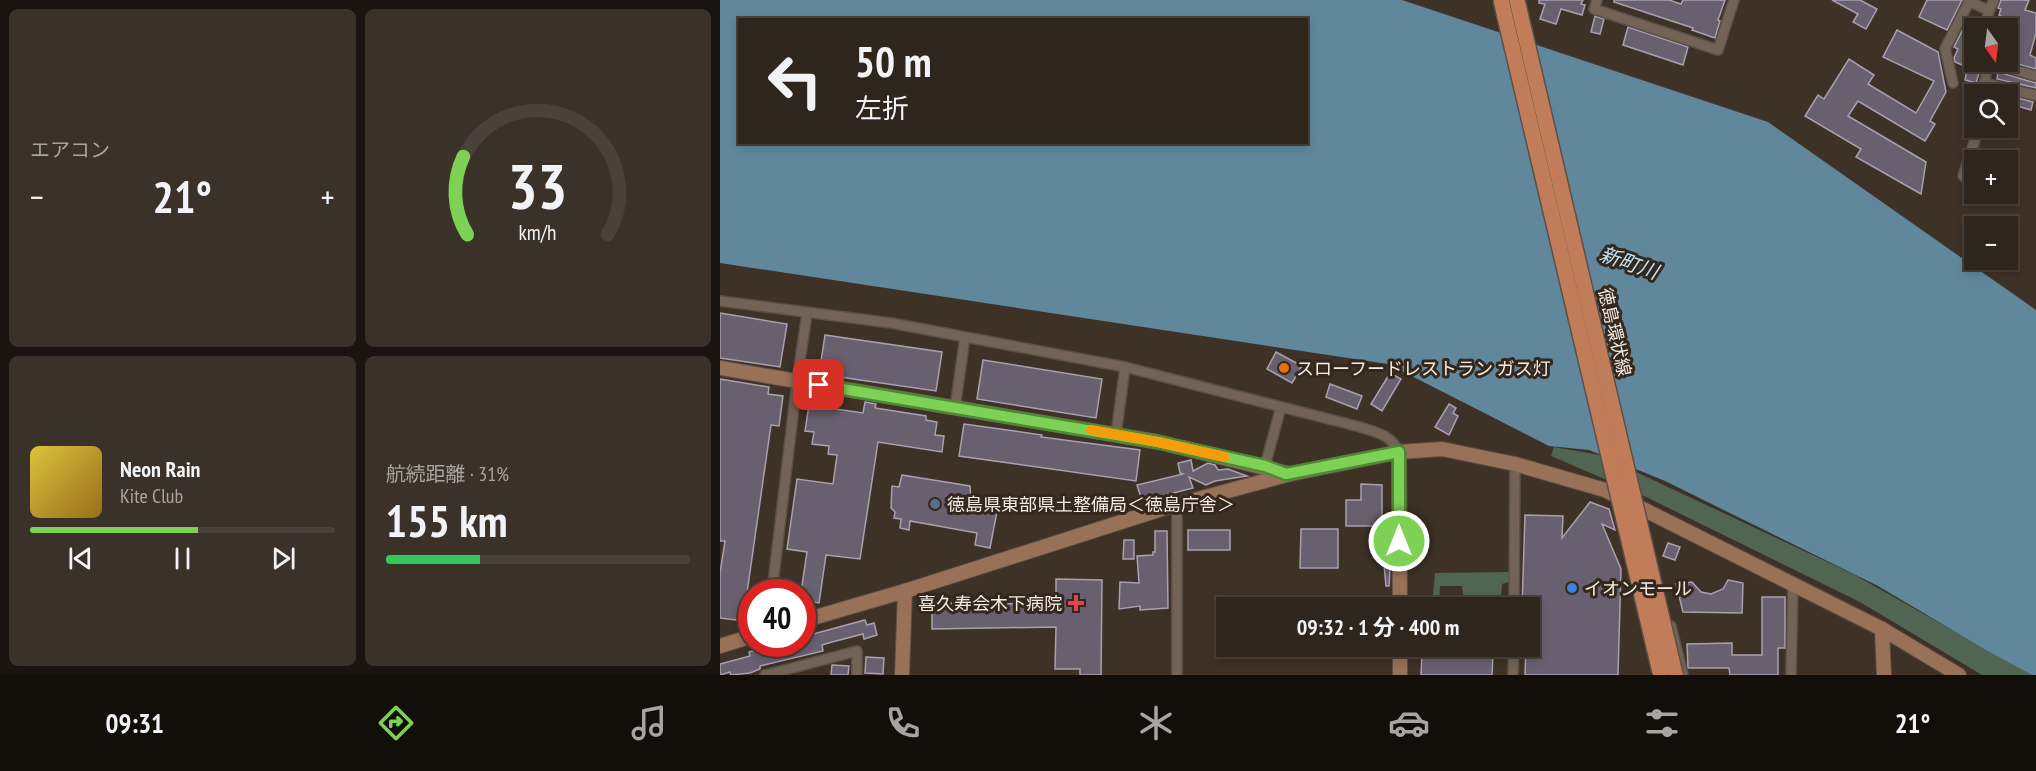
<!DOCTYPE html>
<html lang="ja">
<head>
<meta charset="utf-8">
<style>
	body { margin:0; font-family:"PT Sans Narrow","Noto Sans JP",sans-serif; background:#3a3129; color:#f1f3f6; height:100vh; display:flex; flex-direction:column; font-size:22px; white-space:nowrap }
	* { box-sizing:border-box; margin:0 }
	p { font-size:20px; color:#a7a5a3 }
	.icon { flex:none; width:33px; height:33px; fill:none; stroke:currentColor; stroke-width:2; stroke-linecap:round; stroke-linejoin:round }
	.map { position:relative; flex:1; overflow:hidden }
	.side { display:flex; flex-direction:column; gap:9px; padding:9px; background:#19140f; width:720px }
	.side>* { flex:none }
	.hud { position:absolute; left:18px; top:18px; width:570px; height:126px; border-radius:0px; box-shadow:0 3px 9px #0003,0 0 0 2px #49423b; background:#2e251c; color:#f1f3f6; overflow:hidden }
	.needle { width:39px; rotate:166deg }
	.fabs { position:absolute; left:1244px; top:18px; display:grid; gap:12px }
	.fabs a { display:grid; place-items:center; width:54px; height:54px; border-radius:0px; background:#2e251c; box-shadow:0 3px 9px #0003,0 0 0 2px #49423b; font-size:30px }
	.speed { position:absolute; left:18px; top:579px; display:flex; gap:12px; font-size:30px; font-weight:700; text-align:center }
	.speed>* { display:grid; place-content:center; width:78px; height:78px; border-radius:50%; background:#2e251c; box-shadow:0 3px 9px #0003,0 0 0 2px #49423b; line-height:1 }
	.speed .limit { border:9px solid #d22; background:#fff; color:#111 }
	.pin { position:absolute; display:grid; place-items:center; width:51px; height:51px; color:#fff; margin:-26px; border-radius:12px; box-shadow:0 3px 9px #0006 }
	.me { position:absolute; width:66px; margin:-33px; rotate:0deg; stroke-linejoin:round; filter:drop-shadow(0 0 4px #0008) }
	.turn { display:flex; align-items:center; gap:21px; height:126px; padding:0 18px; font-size:27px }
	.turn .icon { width:78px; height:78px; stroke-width:2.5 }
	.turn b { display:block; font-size:42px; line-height:51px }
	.big { font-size:45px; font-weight:700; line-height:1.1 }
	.side .widget { flex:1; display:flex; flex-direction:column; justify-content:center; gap:9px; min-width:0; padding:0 21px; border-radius:9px; background:#3a3129 }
	.side .dial { align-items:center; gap:0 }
	.dial svg { height:156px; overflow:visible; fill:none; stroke:#49423b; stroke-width:7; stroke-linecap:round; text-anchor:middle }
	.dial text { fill:#f1f3f6; stroke:none }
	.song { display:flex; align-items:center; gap:18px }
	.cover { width:72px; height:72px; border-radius:9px; background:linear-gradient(135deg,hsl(50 70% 55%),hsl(40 70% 35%)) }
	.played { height:6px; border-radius:3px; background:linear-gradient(90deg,#7dd154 55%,#49423b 55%) }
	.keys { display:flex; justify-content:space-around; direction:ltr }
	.heat { display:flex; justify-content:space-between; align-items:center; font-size:33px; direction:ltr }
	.charge { height:9px; border-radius:4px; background:linear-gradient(90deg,#34c759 31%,#49423b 0) }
	.side .tiles { flex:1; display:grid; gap:9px; grid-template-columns:repeat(2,1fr) }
	.trip { position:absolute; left:496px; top:597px; width:324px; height:60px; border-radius:0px; background:#2e251c; box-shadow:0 3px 9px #0003,0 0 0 2px #49423b; font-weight:700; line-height:60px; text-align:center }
	.tab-bar { display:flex; height:96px; justify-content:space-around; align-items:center; background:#120f0b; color:#a7a5a3 }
	.tab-bar .icon { width:42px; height:42px }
	.tab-bar .current { color:#7dd154 }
	.tab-bar b { font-size:27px; color:#f1f3f6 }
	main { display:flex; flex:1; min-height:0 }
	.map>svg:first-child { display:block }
</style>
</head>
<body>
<main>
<section class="side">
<div class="tiles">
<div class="widget"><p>エアコン</p>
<div class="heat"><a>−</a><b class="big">21°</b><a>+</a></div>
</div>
<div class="widget dial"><svg viewBox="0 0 100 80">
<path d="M14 69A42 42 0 1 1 86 69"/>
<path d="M14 69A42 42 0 0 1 12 29" stroke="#7dd154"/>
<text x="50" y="56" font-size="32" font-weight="700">33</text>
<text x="50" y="72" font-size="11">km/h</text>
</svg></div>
<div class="widget">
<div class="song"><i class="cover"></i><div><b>Neon Rain</b><p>Kite Club</p></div></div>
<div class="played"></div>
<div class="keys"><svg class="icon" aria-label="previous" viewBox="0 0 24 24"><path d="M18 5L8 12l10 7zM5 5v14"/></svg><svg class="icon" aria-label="pause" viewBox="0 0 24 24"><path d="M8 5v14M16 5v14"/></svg><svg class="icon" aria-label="next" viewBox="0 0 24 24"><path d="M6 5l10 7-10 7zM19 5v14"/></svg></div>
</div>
<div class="widget"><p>航続距離 · 31%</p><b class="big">155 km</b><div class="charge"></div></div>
</div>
</section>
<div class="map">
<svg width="1316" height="675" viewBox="0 0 1316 675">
	<rect width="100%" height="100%" fill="#3e3125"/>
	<g fill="#516553">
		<polygon points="834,447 880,455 1133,574 1312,675 1262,675 1140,602 924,496 831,456"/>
		<polygon points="789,572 789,582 782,584 781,597 783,607 771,607 768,601 744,602 742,586 720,586 719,606 712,606 715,573"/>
	</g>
	<path fill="#60879b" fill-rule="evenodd" d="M0,0h682l366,122 268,188v365h-4l-46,-25 -108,-64 -213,-105 -76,-31 -40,-4 -161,-82 -668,-101zM20,20h566v122h-566z"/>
	<g fill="#685f6f" stroke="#aaa0b2" stroke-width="1.5">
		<polygon points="819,0 863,0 861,4 865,5 862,15 841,9 836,24 820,19 825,4 819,3"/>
		<polygon points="894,0 949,0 961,4 963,0 1005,0 998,20 1000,21 995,38 972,30 973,28 894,2"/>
		<polygon points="1112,0 1140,0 1157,9 1146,29 1133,22 1138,14"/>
		<polygon points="1207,0 1242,0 1227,30 1199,17"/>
		<polygon points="1281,0 1309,0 1305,10 1316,13 1316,33 1310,55 1316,58 1316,69 1287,61 1287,28 1278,28 1281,16 1279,15 1281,9 1278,8"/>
		<polygon points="875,16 884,19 880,34 871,32"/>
		<polygon points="1248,19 1257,24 1254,28 1254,70 1235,62 1234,58 1238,49 1234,47"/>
		<polygon points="908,27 968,47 963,65 903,45"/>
		<polygon points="1177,30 1218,52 1226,92 1210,121 1215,124 1205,141 1138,101 1128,116 1206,162 1201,194 1136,157 1141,149 1085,116 1098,95 1104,99 1129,59 1154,75 1148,84 1196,113 1214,81 1163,57"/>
		<polygon points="1247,70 1259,73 1256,83 1245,80"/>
		<polygon points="1278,72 1316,83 1316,88 1277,79"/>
		<polygon points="1287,95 1313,102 1311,110 1287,103"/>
		<polygon points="0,313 67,324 60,367 0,358"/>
		<polygon points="105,335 222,352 216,391 99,374"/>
		<polygon points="556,352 582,366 572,383 547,369"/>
		<polygon points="263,360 382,379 376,418 257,399"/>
		<polygon points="670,373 681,379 662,411 651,404"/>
		<polygon points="0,379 49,387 48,394 63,396 59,426 51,425 23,621 0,618 0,573 5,541 0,541"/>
		<polygon points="610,384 642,396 637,409 606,397"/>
		<polygon points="145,402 156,404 155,408 206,416 206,420 217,422 215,435 224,436 222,452 158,442 140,559 106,555 99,603 82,600 82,592 81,592 87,552 67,549 77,479 113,484 117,455 108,454 109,446 92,444 94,432 85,431 89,405 143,413"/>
		<polygon points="729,404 736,408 733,413 738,416 729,435 715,427"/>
		<polygon points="244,424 322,435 321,437 420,450 416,481 239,456"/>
		<polygon points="471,460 473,471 488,463 495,465 498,470 508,469 527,476 495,481 486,485 469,477 473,488 422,501 417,485 463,474 460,473 458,463"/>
		<polygon points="182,475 250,486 251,499 260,499 259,502 278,506 270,548 255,545 257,533 190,521 189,530 180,528 181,519 174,518 175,512 171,508 172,486 179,487"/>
		<polygon points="641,484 662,485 662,526 626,526 626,500 641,500"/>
		<polygon points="870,502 889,509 895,530 882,524 901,569 898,675 805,675 806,646 810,646 810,608 802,608 805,515 843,516 842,538"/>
		<polygon points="581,529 618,529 618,568 580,568"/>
		<rect x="468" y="530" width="42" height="20"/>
		<polygon points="435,531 447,531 448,608 420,610 420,606 399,609 400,582 419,583 417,556 433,555 433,552 435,552"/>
		<polygon points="404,540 414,540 414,559 403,559"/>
		<polygon points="948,543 960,547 955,560 943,556"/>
		<polygon points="663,553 671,553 669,586 666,586"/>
		<polygon points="336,579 382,580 381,675 360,675 360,669 335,669 336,627 212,629 212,603 336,604"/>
		<polygon points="1008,580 1023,583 1022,613 963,612 956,584 972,582 981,592 991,594 1003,589"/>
		<polygon points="1042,597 1065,597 1065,648 1058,648 1058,675 1010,675 1009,668 968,668 967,644 1012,643 1012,655 1042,655"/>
		<polygon points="145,620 147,625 154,623 157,635 144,639 143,634 112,642 102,645 103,651 40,666 40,669 30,673 11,675 10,672 0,675 0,664 30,656 29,652 58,644 82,644 82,637"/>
		<polygon points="702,652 773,654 772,675 701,675"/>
		<polygon points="146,657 164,658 163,674 145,673"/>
		<polygon points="112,665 129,666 128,675 111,675"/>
	</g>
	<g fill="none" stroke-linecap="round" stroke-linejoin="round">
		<g stroke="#5b5045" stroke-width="12">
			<g id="street">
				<polyline points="877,0 874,9 998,50 1014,0"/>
				<polyline points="1249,1 1269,11"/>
				<polyline points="1265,28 1269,11 1274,0"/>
				<polyline points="1268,62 1316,76"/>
				<polyline points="1233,83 1225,49 1250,0"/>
				<polyline points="1264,83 1314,95"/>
				<polyline points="1263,94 1268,62"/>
				<polyline points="1243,176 1259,128"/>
				<path d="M0,301l171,22 234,44 235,60c18,6 31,8 39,25"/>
				<polyline points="235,408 245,337"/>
				<polyline points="396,435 405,367"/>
				<polyline points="545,466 561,407"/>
				<polyline points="457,505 457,675"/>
				<polyline points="52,592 77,381 87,313"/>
				<polyline points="794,608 795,464"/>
				<polyline points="951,626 963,675"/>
				<polyline points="45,675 137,651 137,675"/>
				<polyline points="793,675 794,646"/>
				<polyline points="1071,675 1073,583"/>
			</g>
		</g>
		<g stroke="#5b5045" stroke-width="16">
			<g id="secondary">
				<polyline points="0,368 438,442 570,474"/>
				<polyline points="679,452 680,608"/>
				<polyline points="82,621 185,591 445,508 570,474 679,452 722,449 795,464 885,490 1162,629 1239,675"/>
				<polyline points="1162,629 1164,675"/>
				<polyline points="0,646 32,636"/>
				<polyline points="680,646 680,675"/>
				<polyline points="182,675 185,591"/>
			</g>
		</g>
		<use href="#street" stroke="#726356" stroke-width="9"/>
		<use href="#secondary" stroke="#997058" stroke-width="14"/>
		<g stroke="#5b5045" stroke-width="18" stroke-linecap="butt">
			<g id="primary-bridge">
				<polyline points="781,0 940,672"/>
				<polyline points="797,0 955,674"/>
			</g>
		</g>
		<use href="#primary-bridge" stroke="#c17d5a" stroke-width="15"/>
	</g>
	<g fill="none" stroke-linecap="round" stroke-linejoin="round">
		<g stroke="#518837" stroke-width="15">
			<polyline id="route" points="99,385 438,442 545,466 566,474 679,452 679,541"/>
		</g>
		<use href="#route" stroke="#7dd154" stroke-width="10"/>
		<polyline stroke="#f59e0b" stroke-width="10" points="371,430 438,442 505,457"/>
	</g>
	<circle fill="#e8710a" stroke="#34271c" stroke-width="2" cx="564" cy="368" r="6"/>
	<circle fill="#5c6f8a" stroke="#34271c" stroke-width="2" cx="215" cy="504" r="6"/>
	<circle fill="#3f7fe0" stroke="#34271c" stroke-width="2" cx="852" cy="588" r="6"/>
	<path fill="#e0444e" stroke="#34271c" stroke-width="2" d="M353 594h6v6h6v6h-6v6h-6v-6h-6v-6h6z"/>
	<g text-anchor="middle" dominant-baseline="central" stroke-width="6" stroke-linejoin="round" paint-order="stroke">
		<g font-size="18" fill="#f3ebe3" stroke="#34271c">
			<text transform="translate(895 332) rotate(77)">徳島環状線</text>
		</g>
		<g font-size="18" fill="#f3ebe3" stroke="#34271c" text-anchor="start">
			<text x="576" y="368">スローフードレストラン ガス灯</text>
			<text x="227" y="504">徳島県東部県土整備局＜徳島庁舎＞</text>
			<text x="864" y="588">イオンモール</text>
			<text x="342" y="603" text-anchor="end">喜久寿会木下病院</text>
		</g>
		<g font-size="20" font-style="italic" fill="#bde5f9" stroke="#34271c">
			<text transform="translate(909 263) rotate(19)">新町川</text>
		</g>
	</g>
</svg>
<div class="fabs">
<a><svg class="needle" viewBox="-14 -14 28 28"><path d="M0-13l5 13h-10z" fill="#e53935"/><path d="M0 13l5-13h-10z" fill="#a7a5a3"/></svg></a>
<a><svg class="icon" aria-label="search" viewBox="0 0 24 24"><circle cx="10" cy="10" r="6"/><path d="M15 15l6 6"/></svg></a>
<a>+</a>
<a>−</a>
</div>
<div class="speed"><div class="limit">40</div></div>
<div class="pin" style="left:99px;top:385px;background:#d93025"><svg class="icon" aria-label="arrive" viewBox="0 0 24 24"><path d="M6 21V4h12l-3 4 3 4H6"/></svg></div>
<svg class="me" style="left:679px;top:541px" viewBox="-20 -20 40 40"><circle r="17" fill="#7dd154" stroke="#fff" stroke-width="3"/><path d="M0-11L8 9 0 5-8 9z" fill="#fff"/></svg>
<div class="trip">09:32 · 1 分 · 400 m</div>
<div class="hud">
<div class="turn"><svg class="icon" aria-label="left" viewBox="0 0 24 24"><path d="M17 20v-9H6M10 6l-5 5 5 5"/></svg><div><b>50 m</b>左折</div></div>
</div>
</div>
</main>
<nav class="tab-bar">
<b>09:31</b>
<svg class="icon current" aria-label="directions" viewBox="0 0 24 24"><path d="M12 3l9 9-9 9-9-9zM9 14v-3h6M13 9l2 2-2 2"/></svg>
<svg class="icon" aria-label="music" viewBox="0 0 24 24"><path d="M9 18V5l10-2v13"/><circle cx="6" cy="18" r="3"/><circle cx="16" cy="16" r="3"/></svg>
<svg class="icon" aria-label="phone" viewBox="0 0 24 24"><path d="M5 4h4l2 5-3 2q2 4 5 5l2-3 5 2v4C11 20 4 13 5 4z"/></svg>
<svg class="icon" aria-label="climate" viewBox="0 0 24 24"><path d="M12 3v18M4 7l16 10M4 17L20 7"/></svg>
<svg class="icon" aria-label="car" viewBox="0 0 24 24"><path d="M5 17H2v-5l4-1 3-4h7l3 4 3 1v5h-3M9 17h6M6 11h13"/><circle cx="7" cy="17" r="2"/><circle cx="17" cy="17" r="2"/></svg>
<svg class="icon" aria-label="filters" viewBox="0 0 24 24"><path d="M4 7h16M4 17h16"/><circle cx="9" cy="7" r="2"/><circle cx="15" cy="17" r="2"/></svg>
<b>21°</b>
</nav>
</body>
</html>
